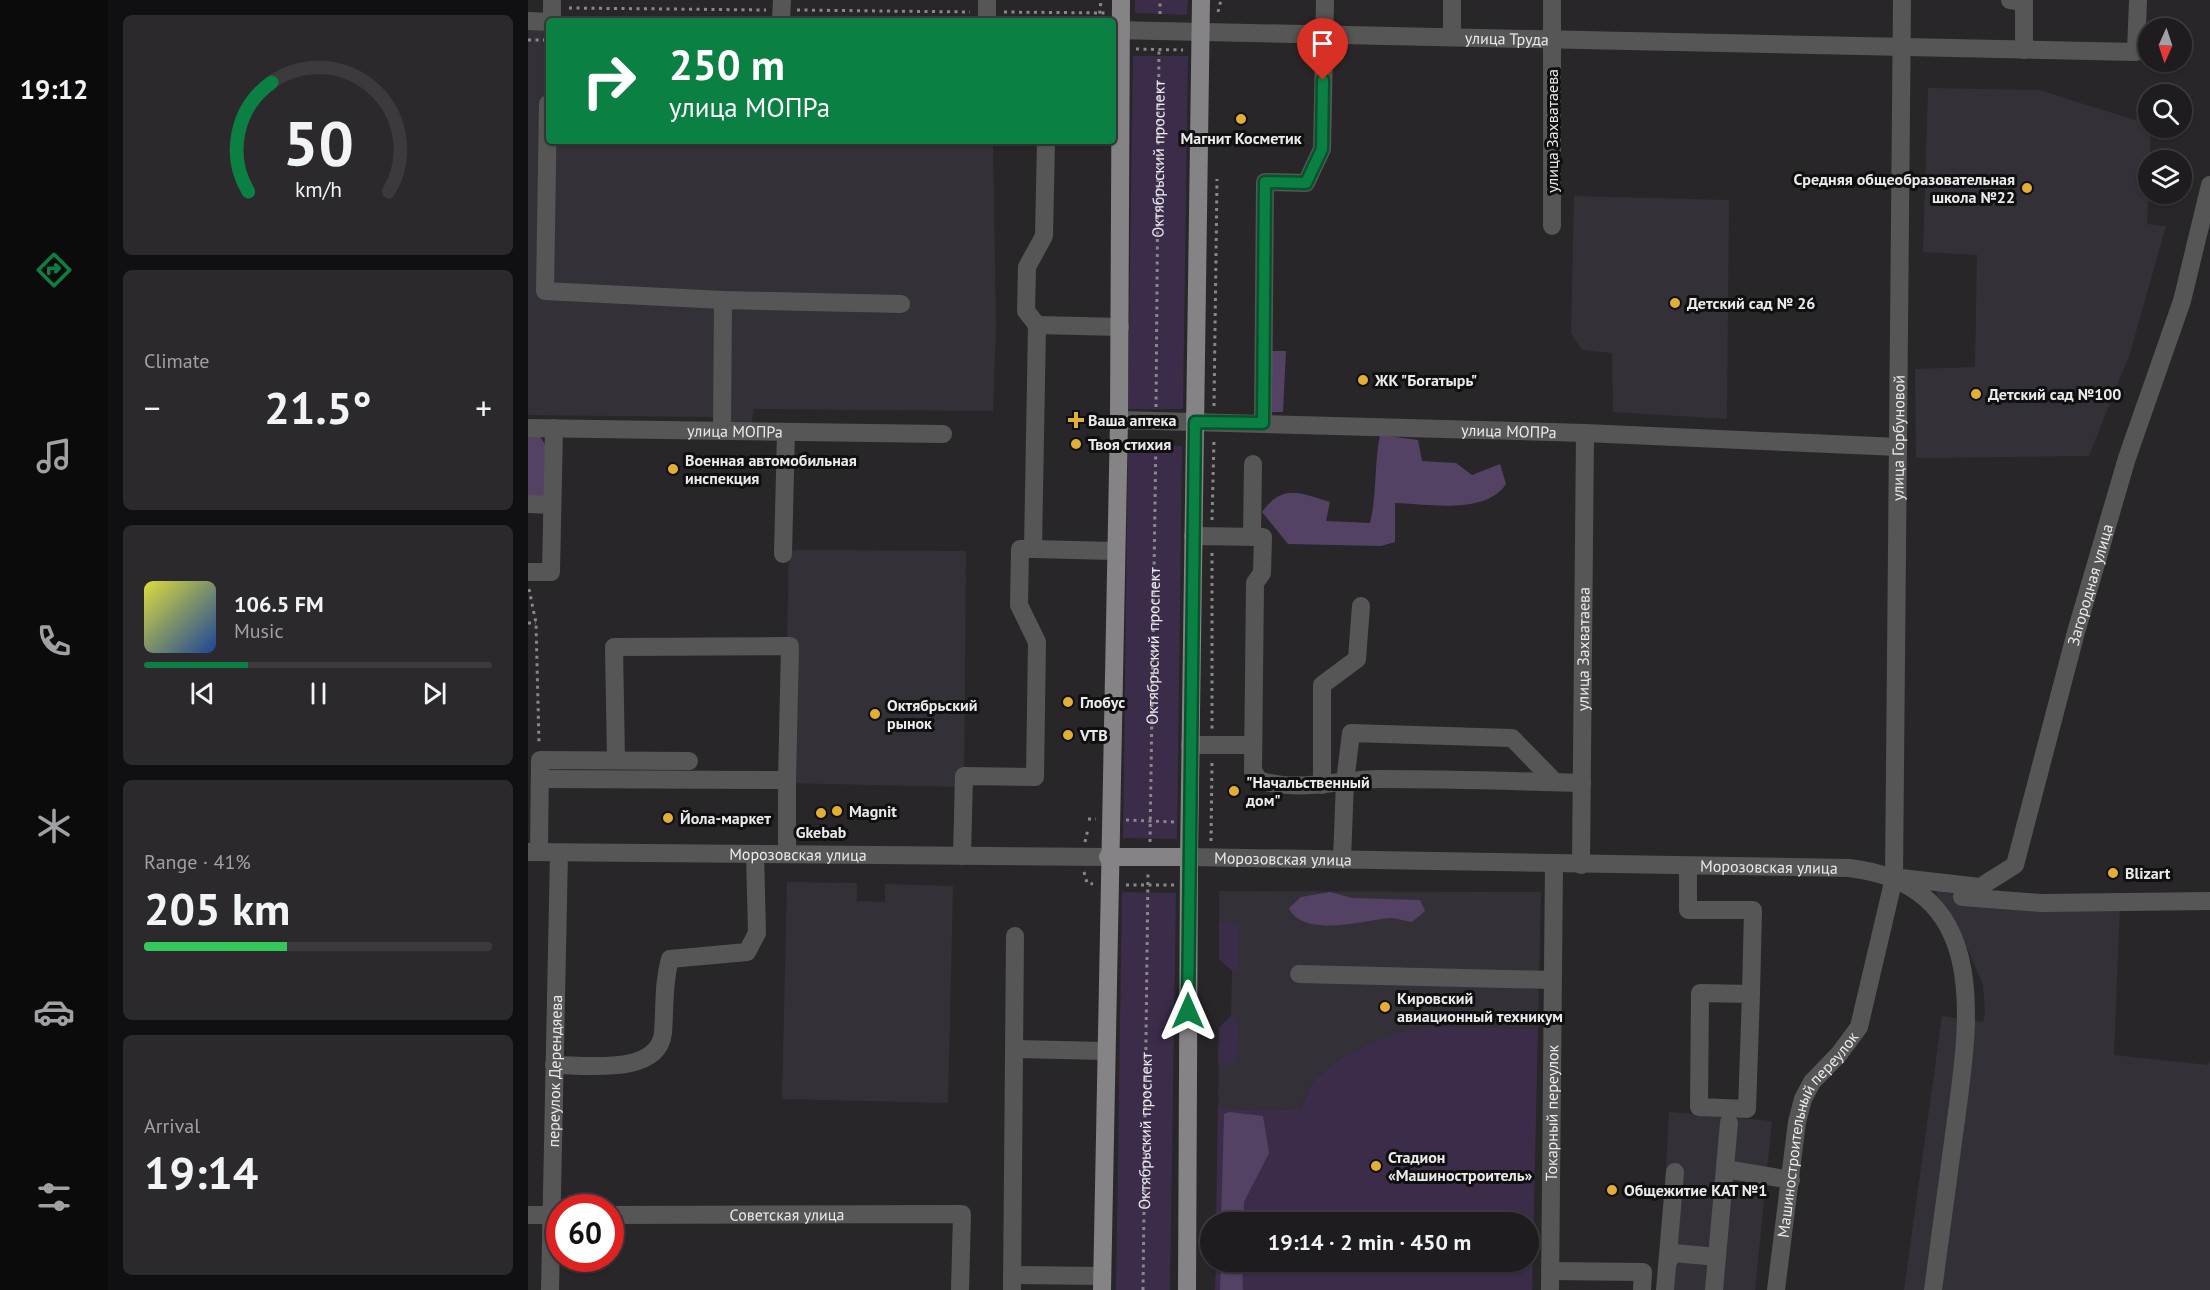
<!DOCTYPE html>
<html lang="en">
<head>
<meta charset="utf-8">
<style>
	body { margin:0; font-family:"PT Sans",sans-serif; background:#2b292c; color:#f1f3f6; height:100vh; display:flex; flex-direction:column; font-size:22px; white-space:nowrap }
	* { box-sizing:border-box; margin:0 }
	p { font-size:20px; color:#a1a1a4 }
	.icon { flex:none; width:33px; height:33px; fill:none; stroke:currentColor; stroke-width:2; stroke-linecap:round; stroke-linejoin:round }
	.map { position:relative; flex:1; overflow:hidden }
	.panel { display:flex; flex-direction:column; gap:15px; padding:15px; background:#100f11; width:420px }
	.panel>* { flex:none }
	.guide { position:absolute; left:18px; top:18px; width:570px; height:126px; border-radius:6px; box-shadow:0 2px 4px #0004,0 0 0 2px #3c3a3d; background:#0b8043; color:#fff; overflow:hidden }
	.needle { width:39px; rotate:183deg }
	.controls { position:absolute; left:1610px; top:18px; display:grid; gap:12px }
	.controls a { display:grid; place-items:center; width:54px; height:54px; border-radius:50%; background:#1e1c1f; box-shadow:0 2px 4px #0004,0 0 0 2px #3c3a3d; font-size:30px }
	.speed { position:absolute; left:18px; top:1194px; display:flex; gap:12px; font-size:30px; font-weight:700; text-align:center }
	.speed>* { display:grid; place-content:center; width:78px; height:78px; border-radius:50%; background:#1e1c1f; box-shadow:0 2px 4px #0004,0 0 0 2px #3c3a3d; line-height:1 }
	.speed .limit { border:9px solid #d22; background:#fff; color:#111 }
	.pin { position:absolute; display:grid; place-items:center; width:51px; height:51px; color:#fff; margin:-62px -26px; border-radius:50% 50% 50% 0; rotate:-45deg; box-shadow:0 0 6px #0007 }
	.pin .icon { rotate:45deg }
	.me { position:absolute; width:66px; margin:-33px; rotate:0deg; stroke-linejoin:round; filter:drop-shadow(0 0 4px #0008) }
	.turn { display:flex; align-items:center; gap:21px; height:126px; padding:0 24px; font-size:27px }
	.turn .icon { width:78px; height:78px; stroke-width:2.5 }
	.turn b { display:block; font-size:42px; line-height:51px }
	.big { font-size:45px; font-weight:600; line-height:1.1 }
	.panel .tile { flex:1; display:flex; flex-direction:column; justify-content:center; gap:9px; min-width:0; padding:0 21px; border-radius:9px; background:#2b292c }
	.panel .dial { align-items:center; gap:0 }
	.dial svg { height:156px; overflow:visible; fill:none; stroke:#3c3a3d; stroke-width:7; stroke-linecap:round; text-anchor:middle }
	.dial text { fill:#f1f3f6; stroke:none }
	.song { display:flex; align-items:center; gap:18px }
	.cover { width:72px; height:72px; border-radius:9px; background:linear-gradient(135deg,hsl(60 70% 55%),hsl(220 70% 35%)) }
	.played { height:6px; border-radius:3px; background:linear-gradient(90deg,#0b8043 30%,#3c3a3d 30%) }
	.keys { display:flex; justify-content:space-around; direction:ltr }
	.heat { display:flex; justify-content:space-between; align-items:center; font-size:33px; direction:ltr }
	.charge { height:9px; border-radius:4px; background:linear-gradient(90deg,#34c759 41%,#3c3a3d 0) }
	.trip { position:absolute; left:672px; top:1212px; width:339px; height:60px; border-radius:30px; background:#1e1c1f; box-shadow:0 2px 4px #0004,0 0 0 2px #3c3a3d; font-weight:600; line-height:60px; text-align:center }
	main { display:flex; flex:1; min-height:0 }
	.tabs { display:flex; flex-direction:column; width:108px; justify-content:space-around; align-items:center; background:#0c0b0c; color:#a1a1a4 }
	.tabs .icon { width:42px; height:42px }
	.tabs .active { color:#0b8043 }
	.tabs b { font-size:27px; color:#f1f3f6 }
	.map>svg:first-child { display:block }
</style>
</head>
<body>
<main>
<nav class="tabs">
<b>19:12</b>
<svg class="icon active" aria-label="directions" viewBox="0 0 24 24"><path d="M12 3l9 9-9 9-9-9zM9 14v-3h6M13 9l2 2-2 2"/></svg>
<svg class="icon" aria-label="music" viewBox="0 0 24 24"><path d="M9 18V5l10-2v13"/><circle cx="6" cy="18" r="3"/><circle cx="16" cy="16" r="3"/></svg>
<svg class="icon" aria-label="phone" viewBox="0 0 24 24"><path d="M5 4h4l2 5-3 2q2 4 5 5l2-3 5 2v4C11 20 4 13 5 4z"/></svg>
<svg class="icon" aria-label="climate" viewBox="0 0 24 24"><path d="M12 3v18M4 7l16 10M4 17L20 7"/></svg>
<svg class="icon" aria-label="car" viewBox="0 0 24 24"><path d="M5 17H2v-5l4-1 3-4h7l3 4 3 1v5h-3M9 17h6M6 11h13"/><circle cx="7" cy="17" r="2"/><circle cx="17" cy="17" r="2"/></svg>
<svg class="icon" aria-label="filters" viewBox="0 0 24 24"><path d="M4 7h16M4 17h16"/><circle cx="9" cy="7" r="2"/><circle cx="15" cy="17" r="2"/></svg>
</nav>
<section class="panel">
<div class="tile dial"><svg viewBox="0 0 100 80">
<path d="M14 69A42 42 0 1 1 86 69"/>
<path d="M14 69A42 42 0 0 1 26 13" stroke="#0b8043"/>
<text x="50" y="56" font-size="32" font-weight="700">50</text>
<text x="50" y="72" font-size="11">km/h</text>
</svg></div>
<div class="tile"><p>Climate</p>
<div class="heat"><a>−</a><b class="big">21.5°</b><a>+</a></div>
</div>
<div class="tile">
<div class="song"><i class="cover"></i><div><b>106.5 FM</b><p>Music</p></div></div>
<div class="played"></div>
<div class="keys"><svg class="icon" aria-label="previous" viewBox="0 0 24 24"><path d="M18 5L8 12l10 7zM5 5v14"/></svg><svg class="icon" aria-label="pause" viewBox="0 0 24 24"><path d="M8 5v14M16 5v14"/></svg><svg class="icon" aria-label="next" viewBox="0 0 24 24"><path d="M6 5l10 7-10 7zM19 5v14"/></svg></div>
</div>
<div class="tile"><p>Range · 41%</p><b class="big">205 km</b><div class="charge"></div></div>
<div class="tile"><p>Arrival</p><b class="big">19:14</b></div>
</section>
<div class="map">
<svg width="1682" height="1290" viewBox="0 0 1682 1290">
	<rect width="100%" height="100%" fill="#282629"/>
	<g fill="#343038">
		<polygon points="0,28 21,29 21,141 465,141 468,327 465,411 226,409 223,425 195,425 182,417 0,415"/>
		<polygon points="1400,88 1511,90 1607,120 1613,113 1620,115 1620,128 1623,128 1619,224 1638,226 1602,353 1561,456 1388,458 1387,369 1447,367 1449,255 1395,252"/>
		<polygon points="1046,196 1201,200 1199,419 1085,412 1084,353 1054,350 1043,333"/>
		<polygon points="261,550 438,551 436,787 256,783"/>
		<polygon points="259,882 329,883 329,901 357,902 357,884 425,886 420,1103 254,1099"/>
		<polygon points="1408,890 1592,904 1586,1055 1680,1065 1682,1061 1682,1290 1376,1290 1414,1016 1455,1022 1457,1012 1455,985 1430,926 1409,896"/>
		<polygon points="691,891 1013,892 1010,1029 908,1026 839,1044 810,1060 786,1079 772,1110 690,1109 691,1028 703,1016 704,971 691,959"/>
		<polygon points="1141,1112 1244,1121 1227,1290 1131,1290"/>
	</g>
	<g fill="#3b2c49">
		<polygon points="607,0 660,0 659,15 607,13"/>
		<polygon points="605,56 660,56 655,409 600,409"/>
		<polygon points="600,445 654,446 649,839 595,838"/>
		<polygon points="594,892 648,893 642,1290 588,1290"/>
		<polygon points="691,922 711,922 710,971 704,971 691,959"/>
		<polygon points="703,1016 710,1017 709,1064 690,1063 691,1028"/>
		<polygon points="908,1026 1010,1029 1004,1290 687,1290 688,1262 1000,1262 1000,1222 688,1222 690,1109 772,1110 786,1079 810,1060 839,1044 875,1032"/>
	</g>
	<g fill="#544265">
		<polygon points="738,351 758,351 755,412 741,412"/>
		<path d="M0,431c27,3 23,52 14,69l-14,3z"/>
		<path d="M852,435l38,5 4,21 34,2 16,12 28,-11 6,20c-20,31 -78,20 -111,19v39l-14,4 -93,-2 -26,-32c21,-29 38,-19 68,-10l-4,19 44,2c7,-29 4,-58 10,-88z"/>
		<path d="M802,892l22,6 68,2 5,11 -13,11c-7,-1 -15,-4 -23,-4 -26,3 -86,20 -100,-10l12,-11z"/>
		<polygon points="701,1112 735,1116 741,1153 716,1202 715,1222 693,1222 696,1114"/>
		<polygon points="693,1262 714,1262 715,1290 692,1290"/>
	</g>
	<g fill="none" stroke-linecap="round" stroke-linejoin="round">
		<g stroke="#888789" stroke-width="3" stroke-dasharray="3 4.5" stroke-linecap="butt">
			<polyline points="41,8 238,10"/>
			<polyline points="269,10 442,12"/>
			<polyline points="476,12 577,13"/>
			<polyline points="690,12 693,0"/>
			<polyline points="632,14 632,0"/>
			<polyline points="571,21 573,0"/>
			<polyline points="0,40 21,40"/>
			<polyline points="608,49 655,50"/>
			<polyline points="686,406 689,179"/>
			<path id="s1" d="M628,407l3,-360"/>
			<polyline points="684,520 686,439"/>
			<polyline points="684,553 684,730"/>
			<polyline points="1,589 8,623 11,743"/>
			<polyline points="0,623 8,623"/>
			<polyline points="560,819 568,819"/>
			<polyline points="598,820 646,822"/>
			<polyline points="683,841 684,760"/>
			<polyline points="557,842 560,829"/>
			<path id="s2" d="M622,842l6,-405"/>
			<polyline points="556,872 559,883 565,884"/>
			<polyline points="598,885 646,885"/>
			<path id="s3" d="M615,1290l5,-418"/>
		</g>
		<g stroke="#565657" stroke-width="18">
			<polyline points="24,0 24,21"/>
			<polyline points="1024,0 1024,226"/>
			<polyline points="1482,0 1496,2 1496,50"/>
			<polyline points="0,21 21,22"/>
			<polyline points="253,21 254,0"/>
			<polyline points="459,21 459,0"/>
			<path id="s4" d="M585,30l1023,22 2,-52"/>
			<polyline points="924,37 924,0"/>
			<polyline points="20,104 17,291 195,300 373,304"/>
			<polyline points="509,325 498,311 499,267 516,236 518,141"/>
			<path id="s5" d="M591,420l466,13 313,14"/>
			<polyline points="735,423 737,182 778,183 794,149 797,0"/>
			<path id="s6" d="M0,428l415,6"/>
			<polyline points="194,431 195,300"/>
			<polyline points="0,504 24,505"/>
			<path d="M665,536l70,1 -1,36 -7,10 -2,188 6,9c40,13 81,-1 122,-1 67,0 134,2 201,4"/>
			<polyline points="724,537 725,464"/>
			<polyline points="587,551 505,549 509,325 592,327"/>
			<polyline points="255,554 258,432"/>
			<polyline points="0,572 23,572 26,428"/>
			<polyline points="662,745 725,745"/>
			<polyline points="88,760 86,647 262,646 259,780"/>
			<polyline points="12,779 259,780 259,854"/>
			<polyline points="794,785 794,685 829,659 833,606"/>
			<path id="s7" d="M0,852l580,5"/>
			<polyline points="11,852 12,760 161,761"/>
			<polyline points="434,856 436,776 507,777 509,642 491,605 492,549 505,549"/>
			<path id="s8" d="M661,857l660,11c145,17 120,155 106,259 -7,54 -15,109 -22,163"/>
			<polyline points="814,859 817,782 823,733 984,738 1027,782"/>
			<path id="s9" d="M1053,865l4,-432"/>
			<polyline points="1160,866 1160,910 1225,910 1223,994 1172,993 1171,1107 1219,1109 1223,994"/>
			<path id="s10" d="M1373,878l79,9 35,-22 61,-233 51,-174 55,-157 28,-116"/>
			<polyline points="1434,897 1513,903 1682,901"/>
			<polyline points="771,974 1024,980"/>
			<polyline points="486,1049 578,1051"/>
			<path d="M26,1065c32,0 104,11 109,-32 2,-25 0,-49 7,-74l77,-7 10,-19 -2,-79"/>
			<polyline points="1197,1169 1263,1180"/>
			<polyline points="0,1215 32,1215"/>
			<path id="s11" d="M82,1215l352,-1 -2,76"/>
			<polyline points="1140,1261 1146,1253 1189,1257"/>
			<polyline points="1022,1271 1115,1272 1114,1290"/>
			<polyline points="484,1275 574,1276"/>
			<path id="s12" d="M22,1290l9,-437"/>
			<polyline points="484,1290 487,936"/>
			<path id="s13" d="M1022,1290l4,-426"/>
			<polyline points="1137,1290 1147,1172"/>
			<polyline points="1186,1290 1201,1123"/>
			<path id="s14" d="M1248,1290l21,-168 6,-23 9,-17 27,-28 20,-27 35,-149 8,-878"/>
		</g>
		<g stroke="#858386" stroke-width="18">
			<polyline points="580,857 661,857"/>
			<polyline points="574,1290 591,420 593,0"/>
			<polyline points="659,1290 661,857 673,0"/>
		</g>
	</g>
	<g fill="none" stroke-linecap="round" stroke-linejoin="round">
		<g stroke="#07532c" stroke-width="15">
			<polyline id="route" points="660,1011 667,422 735,423 737,182 778,183 794,149 795,80"/>
		</g>
		<use href="#route" stroke="#0b8043" stroke-width="10"/>
	</g>
	<g fill="#e3ae35" stroke="#101011" stroke-width="2">
		<circle cx="713" cy="119" r="6"/>
		<circle cx="1499" cy="188" r="6"/>
		<circle cx="1147" cy="303" r="6"/>
		<circle cx="835" cy="380" r="6"/>
		<circle cx="1448" cy="394" r="6"/>
		<path d="M545 411h6v6h6v6h-6v6h-6v-6h-6v-6h6z"/>
		<circle cx="548" cy="444" r="6"/>
		<circle cx="145" cy="469" r="6"/>
		<circle cx="540" cy="702" r="6"/>
		<circle cx="347" cy="714" r="6"/>
		<circle cx="540" cy="735" r="6"/>
		<circle cx="706" cy="791" r="6"/>
		<circle cx="309" cy="811" r="6"/>
		<circle cx="293" cy="813" r="6"/>
		<circle cx="140" cy="818" r="6"/>
		<circle cx="1585" cy="873" r="6"/>
		<circle cx="857" cy="1007" r="6"/>
		<circle cx="848" cy="1166" r="6"/>
		<circle cx="1084" cy="1190" r="6"/>
	</g>
	<g text-anchor="middle" dominant-baseline="central" stroke-width="6" stroke-linejoin="round" paint-order="stroke">
		<g font-size="16" fill="#eaeaeb" stroke="#101011">
			<text stroke="none"><textPath href="#s4" startOffset="394">улица Труда</textPath></text>
			<text transform="translate(1024 131) rotate(-90)">улица Захватаева</text>
			<text stroke="none"><textPath href="#s1" startOffset="248">Октябрьский проспект</textPath></text>
			<text stroke="none"><textPath href="#s5" startOffset="390">улица МОПРа</textPath></text>
			<text stroke="none"><textPath href="#s6" startOffset="207">улица МОПРа</textPath></text>
			<text stroke="none"><textPath href="#s14" startOffset="878">улица Горбуновой</textPath></text>
			<text stroke="none"><textPath href="#s10" startOffset="411">Загородная улица</textPath></text>
			<text stroke="none"><textPath href="#s2" startOffset="196">Октябрьский проспект</textPath></text>
			<text stroke="none"><textPath href="#s9" startOffset="216">улица Захватаева</textPath></text>
			<text stroke="none"><textPath href="#s7" startOffset="270">Морозовская улица</textPath></text>
			<text stroke="none"><textPath href="#s8" startOffset="94">Морозовская улица</textPath></text>
			<text stroke="none"><textPath href="#s8" startOffset="580">Морозовская улица</textPath></text>
			<text stroke="none"><textPath href="#s12" startOffset="219">переулок Дерендяева</textPath></text>
			<text stroke="none"><textPath href="#s13" startOffset="177">Токарный переулок</textPath></text>
			<text stroke="none"><textPath href="#s3" startOffset="159">Октябрьский проспект</textPath></text>
			<text stroke="none"><textPath href="#s14" startOffset="165">Машиностроительный переулок</textPath></text>
			<text stroke="none"><textPath href="#s11" startOffset="177">Советская улица</textPath></text>
		</g>
		<g font-size="16" font-weight="bold" fill="#eaeaeb" stroke="#101011" text-anchor="start">
			<text x="713" y="138" text-anchor="middle">Магнит Косметик</text>
			<text x="1487" y="179" text-anchor="end">Средняя общеобразовательная<tspan x="1487" dy="18">школа №22</tspan></text>
			<text x="1159" y="303">Детский сад № 26</text>
			<text x="847" y="380">ЖК "Богатырь"</text>
			<text x="1460" y="394">Детский сад №100</text>
			<text x="560" y="420">Ваша аптека</text>
			<text x="560" y="444">Твоя стихия</text>
			<text x="157" y="460">Военная автомобильная<tspan x="157" dy="18">инспекция</tspan></text>
			<text x="552" y="702">Глобус</text>
			<text x="359" y="705">Октябрьский<tspan x="359" dy="18">рынок</tspan></text>
			<text x="552" y="735">VTB</text>
			<text x="718" y="782">"Начальственный<tspan x="718" dy="18">дом"</tspan></text>
			<text x="321" y="811">Magnit</text>
			<text x="152" y="818">Йола-маркет</text>
			<text x="293" y="832" text-anchor="middle">Gkebab</text>
			<text x="1597" y="873">Blizart</text>
			<text x="869" y="998">Кировский<tspan x="869" dy="18">авиационный техникум</tspan></text>
			<text x="860" y="1157">Стадион<tspan x="860" dy="18">«Машиностроитель»</tspan></text>
			<text x="1096" y="1190">Общежитие КАТ №1</text>
		</g>
	</g>
</svg>
<div class="controls">
<a><svg class="needle" viewBox="-14 -14 28 28"><path d="M0-13l5 13h-10z" fill="#e53935"/><path d="M0 13l5-13h-10z" fill="#a1a1a4"/></svg></a>
<a><svg class="icon" aria-label="search" viewBox="0 0 24 24"><circle cx="10" cy="10" r="6"/><path d="M15 15l6 6"/></svg></a>
<a><svg class="icon" aria-label="layers" viewBox="0 0 24 24"><path d="M12 4l9 5-9 5-9-5zM3 14l9 5 9-5"/></svg></a>
</div>
<div class="speed"><div class="limit">60</div></div>
<div class="pin" style="left:795px;top:80px;background:#d93025"><svg class="icon" aria-label="arrive" viewBox="0 0 24 24"><path d="M6 21V4h12l-3 4 3 4H6"/></svg></div>
<svg class="me" style="left:660px;top:1011px" viewBox="-20 -20 40 40"><path d="M0-17L14 15 0 8-14 15z" fill="#0b8043" stroke="#fff" stroke-width="4"/></svg>
<div class="trip">19:14 · 2 min · 450 m</div>
<div class="guide">
<div class="turn"><svg class="icon" aria-label="right" viewBox="0 0 24 24"><path d="M7 20v-9h11M14 6l5 5-5 5"/></svg><div><b>250 m</b>улица МОПРа</div></div>
</div>
</div>
</main>
</body>
</html>
